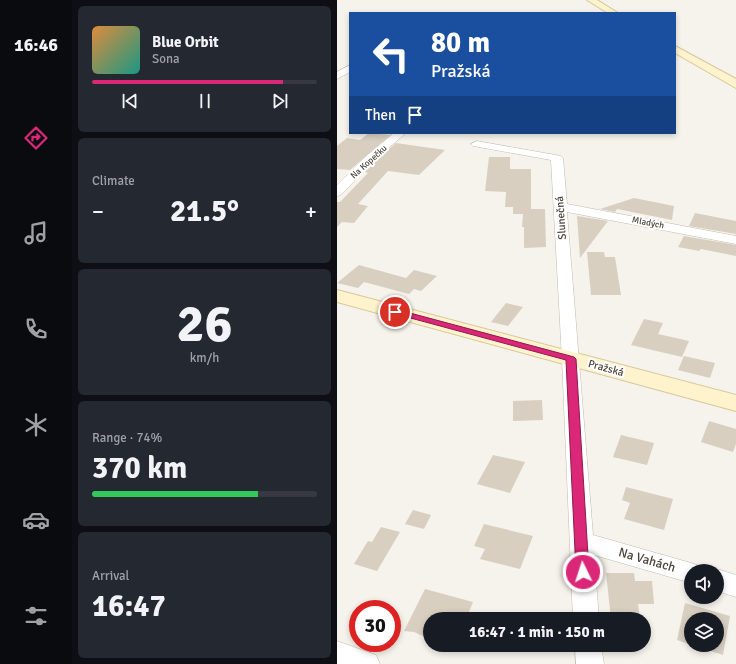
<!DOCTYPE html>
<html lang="en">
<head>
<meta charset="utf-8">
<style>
	body { margin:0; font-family:Signika,sans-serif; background:#242831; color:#f1f3f6; height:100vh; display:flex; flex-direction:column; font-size:15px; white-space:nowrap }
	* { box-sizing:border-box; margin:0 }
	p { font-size:13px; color:#9ea1a6 }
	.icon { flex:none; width:22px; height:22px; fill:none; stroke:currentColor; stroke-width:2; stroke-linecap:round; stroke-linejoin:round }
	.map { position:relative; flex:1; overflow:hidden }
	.panel { display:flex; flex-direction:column; gap:6px; padding:6px; background:#0d0f14; width:265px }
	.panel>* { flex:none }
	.hud { position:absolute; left:12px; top:12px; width:327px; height:122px; border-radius:0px; box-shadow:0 2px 6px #0003; background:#1a4fa0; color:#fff; overflow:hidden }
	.tools { position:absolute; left:347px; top:564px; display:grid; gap:8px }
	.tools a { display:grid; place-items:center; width:40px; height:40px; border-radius:50%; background:#171b24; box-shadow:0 2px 6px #0003; font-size:20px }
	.speed { position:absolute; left:12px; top:600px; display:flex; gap:8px; font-size:20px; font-weight:700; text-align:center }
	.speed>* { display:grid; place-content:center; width:52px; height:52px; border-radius:50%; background:#171b24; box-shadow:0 2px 6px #0003; line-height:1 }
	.speed .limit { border:6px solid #d22; background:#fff; color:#111 }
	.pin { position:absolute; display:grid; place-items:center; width:34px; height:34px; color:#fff; margin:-17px; border:2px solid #fff; border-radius:50%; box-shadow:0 1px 4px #0007 }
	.me { position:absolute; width:44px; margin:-22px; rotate:356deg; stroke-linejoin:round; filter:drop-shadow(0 0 3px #0008) }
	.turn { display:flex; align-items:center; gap:14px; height:84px; padding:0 16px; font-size:18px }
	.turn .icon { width:52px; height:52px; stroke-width:2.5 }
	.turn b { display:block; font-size:28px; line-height:34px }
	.then { display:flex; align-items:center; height:38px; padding:0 16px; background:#0003; gap:8px; font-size:15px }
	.big { font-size:30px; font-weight:700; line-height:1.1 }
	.panel .widget { flex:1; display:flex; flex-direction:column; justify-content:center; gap:6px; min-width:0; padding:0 14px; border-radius:6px; background:#242831 }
	.panel .dial { align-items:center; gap:0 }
	.dial b { font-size:52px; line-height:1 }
	.song { display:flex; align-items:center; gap:12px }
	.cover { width:48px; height:48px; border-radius:6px; background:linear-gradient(135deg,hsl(30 70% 55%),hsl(170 70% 35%)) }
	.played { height:4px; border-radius:2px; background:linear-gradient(90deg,#db2777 85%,#363941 85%) }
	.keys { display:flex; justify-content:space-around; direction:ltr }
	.heat { display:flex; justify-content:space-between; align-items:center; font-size:22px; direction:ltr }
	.charge { height:6px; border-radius:3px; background:linear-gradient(90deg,#34c759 74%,#363941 0) }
	.trip { position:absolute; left:86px; top:612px; width:228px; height:40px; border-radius:20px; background:#171b24; box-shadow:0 2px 6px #0003; font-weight:700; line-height:40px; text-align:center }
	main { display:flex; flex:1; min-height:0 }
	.menu { display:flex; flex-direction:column; width:72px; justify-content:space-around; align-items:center; background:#090b0e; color:#9ea1a6 }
	.menu .icon { width:28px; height:28px }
	.menu .active { color:#db2777 }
	.menu b { font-size:18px; color:#f1f3f6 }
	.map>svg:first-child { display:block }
</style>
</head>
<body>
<main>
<nav class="menu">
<b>16:46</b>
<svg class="icon active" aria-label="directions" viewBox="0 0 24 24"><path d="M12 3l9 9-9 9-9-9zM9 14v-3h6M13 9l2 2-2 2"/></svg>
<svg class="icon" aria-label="music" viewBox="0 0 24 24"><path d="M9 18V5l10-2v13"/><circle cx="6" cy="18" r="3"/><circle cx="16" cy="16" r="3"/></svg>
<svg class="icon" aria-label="phone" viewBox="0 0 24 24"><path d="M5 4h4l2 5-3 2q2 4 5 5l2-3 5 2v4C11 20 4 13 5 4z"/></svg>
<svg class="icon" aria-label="climate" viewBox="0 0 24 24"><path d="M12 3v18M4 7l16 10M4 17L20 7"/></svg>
<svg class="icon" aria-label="car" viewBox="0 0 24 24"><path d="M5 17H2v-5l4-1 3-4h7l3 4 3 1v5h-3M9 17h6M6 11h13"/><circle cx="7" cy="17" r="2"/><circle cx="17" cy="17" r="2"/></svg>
<svg class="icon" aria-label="filters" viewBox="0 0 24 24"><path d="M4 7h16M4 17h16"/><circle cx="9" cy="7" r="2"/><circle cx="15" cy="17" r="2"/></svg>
</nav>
<section class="panel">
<div class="widget">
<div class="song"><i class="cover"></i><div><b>Blue Orbit</b><p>Sona</p></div></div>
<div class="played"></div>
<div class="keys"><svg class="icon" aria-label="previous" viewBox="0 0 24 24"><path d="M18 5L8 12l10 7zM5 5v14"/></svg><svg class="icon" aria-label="pause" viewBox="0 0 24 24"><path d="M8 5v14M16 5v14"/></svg><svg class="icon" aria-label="next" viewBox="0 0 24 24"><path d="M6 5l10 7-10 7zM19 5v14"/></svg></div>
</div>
<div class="widget"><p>Climate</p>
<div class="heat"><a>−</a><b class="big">21.5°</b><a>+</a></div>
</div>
<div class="widget dial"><b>26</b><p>km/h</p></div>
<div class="widget"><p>Range · 74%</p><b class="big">370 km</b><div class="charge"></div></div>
<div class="widget"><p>Arrival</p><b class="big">16:47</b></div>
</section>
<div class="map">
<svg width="399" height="664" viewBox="0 0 399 664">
	<rect width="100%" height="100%" fill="#f6f3ec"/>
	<g fill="#d8cfc1">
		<polygon points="32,133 53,135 13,170 0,169 0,146 10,138 23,140"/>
		<polygon points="59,143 108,150 82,175 51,171 21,204 31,206 17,223 5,222 0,227 0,202 3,202 31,173 28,172 36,163"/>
		<polygon points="152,157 173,157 173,169 194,169 194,209 208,209 209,247 187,248 187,227 185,227 186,214 176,214 176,207 168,207 169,192 148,191"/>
		<polygon points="297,198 337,206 335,220 280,209 278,212 263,209"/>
		<polygon points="358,213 399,221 399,234 352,226"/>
		<polygon points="240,216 271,221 243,258"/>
		<polygon points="347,236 399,245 399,256 364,249 362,251 341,247"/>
		<polygon points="250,252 267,252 268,257 278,257 284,295 254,295"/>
		<polygon points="22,265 69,278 77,270 100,276 84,291 77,289 72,294 27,282 21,288 0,283"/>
		<polygon points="169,303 186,307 171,326 154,322"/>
		<polygon points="307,319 326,323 321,334 352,341 345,357 294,345"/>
		<polygon points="347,356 378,363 373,378 341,370"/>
		<polygon points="205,400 206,420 176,421 176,401"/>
		<polygon points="372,421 399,429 399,444 396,452 364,442"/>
		<polygon points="284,435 317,443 310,465 276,457"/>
		<polygon points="156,455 188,462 173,493 140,484"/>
		<polygon points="289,487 336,499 327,530 287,519 293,503 285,500"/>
		<polygon points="76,510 94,515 87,529 68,524"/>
		<polygon points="147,524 196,536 183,569 143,559 148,549 137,546"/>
		<polygon points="44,527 63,532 40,571 17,564 31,541 35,542"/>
		<polygon points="269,573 297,573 298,581 315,581 317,604 301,604 303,619 274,619"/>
		<polygon points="88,589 136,602 129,619 93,619 93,636 87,634 86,636 77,632 67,631"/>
		<polygon points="348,603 393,616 386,655 355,645 380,645 380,619 354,619 354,645 340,640"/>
	</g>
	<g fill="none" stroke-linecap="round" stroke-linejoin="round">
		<g stroke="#c2bbae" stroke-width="1">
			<g id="street">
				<polygon points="13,65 13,72 0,79 0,72"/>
				<polygon points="57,133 69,133 35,162 4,195 0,196 0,185 27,158"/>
				<polygon points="140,141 224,156 226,158 230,204 399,236 399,244 230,212 256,535 354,563 363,566 365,571 354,571 354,583 257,555 262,619 236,619 225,359 214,160 136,146 134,144"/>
				<polygon points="380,569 399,575 399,597 380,591 380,571 375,571"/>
				<polygon points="0,641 39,655 43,664 0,664"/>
				<polygon points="238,645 264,645 267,664 239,664"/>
			</g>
		</g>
		<g stroke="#d6c79b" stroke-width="2">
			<g id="secondary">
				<polygon points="250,0 260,0 281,13 271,13"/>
				<polygon points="338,46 399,79 399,88 338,53"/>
				<polygon points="0,290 399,395 399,411 0,302"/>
			</g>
		</g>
		<use href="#street" fill="#fff" fill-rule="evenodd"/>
		<use href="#secondary" fill="#fff3cd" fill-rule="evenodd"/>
	</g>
	<polygon fill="#db2777" stroke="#8e194d" points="58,309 237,357 239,359 252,572 250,576 246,578 241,576 239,572 229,360 55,313 54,312"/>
	<g text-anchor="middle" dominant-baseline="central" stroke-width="4" stroke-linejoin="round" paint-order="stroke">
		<g font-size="9" fill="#4b4439" stroke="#fff">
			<text transform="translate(32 162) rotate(-42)">Na Kopečku</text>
			<text transform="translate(311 223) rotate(11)">Mladých</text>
		</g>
		<g font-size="11" fill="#4b4439" stroke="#fff">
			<text transform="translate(224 218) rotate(-94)">Slunečná</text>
			<text transform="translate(269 368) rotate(15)">Pražská</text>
		</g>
		<g font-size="13" fill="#4b4439" stroke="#fff">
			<text transform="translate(310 560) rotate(16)">Na Vahách</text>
		</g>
	</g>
</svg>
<div class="tools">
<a><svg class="icon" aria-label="sound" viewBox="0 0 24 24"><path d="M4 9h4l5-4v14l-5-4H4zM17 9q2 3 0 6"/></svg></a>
<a><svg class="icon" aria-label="layers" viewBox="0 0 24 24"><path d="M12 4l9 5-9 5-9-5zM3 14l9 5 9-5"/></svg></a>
</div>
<div class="speed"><div class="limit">30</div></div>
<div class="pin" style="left:58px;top:312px;background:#d93025"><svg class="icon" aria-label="arrive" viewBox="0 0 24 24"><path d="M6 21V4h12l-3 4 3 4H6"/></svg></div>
<svg class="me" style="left:246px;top:572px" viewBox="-20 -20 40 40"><circle r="17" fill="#db2777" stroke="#fff" stroke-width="3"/><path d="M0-11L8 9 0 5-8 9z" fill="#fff"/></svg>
<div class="trip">16:47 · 1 min · 150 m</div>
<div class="hud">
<div class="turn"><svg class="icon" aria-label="left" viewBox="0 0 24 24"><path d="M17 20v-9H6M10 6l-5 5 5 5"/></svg><div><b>80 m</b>Pražská</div></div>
<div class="then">Then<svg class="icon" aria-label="arrive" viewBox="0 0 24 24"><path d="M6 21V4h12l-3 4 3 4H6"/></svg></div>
</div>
</div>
</main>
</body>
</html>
